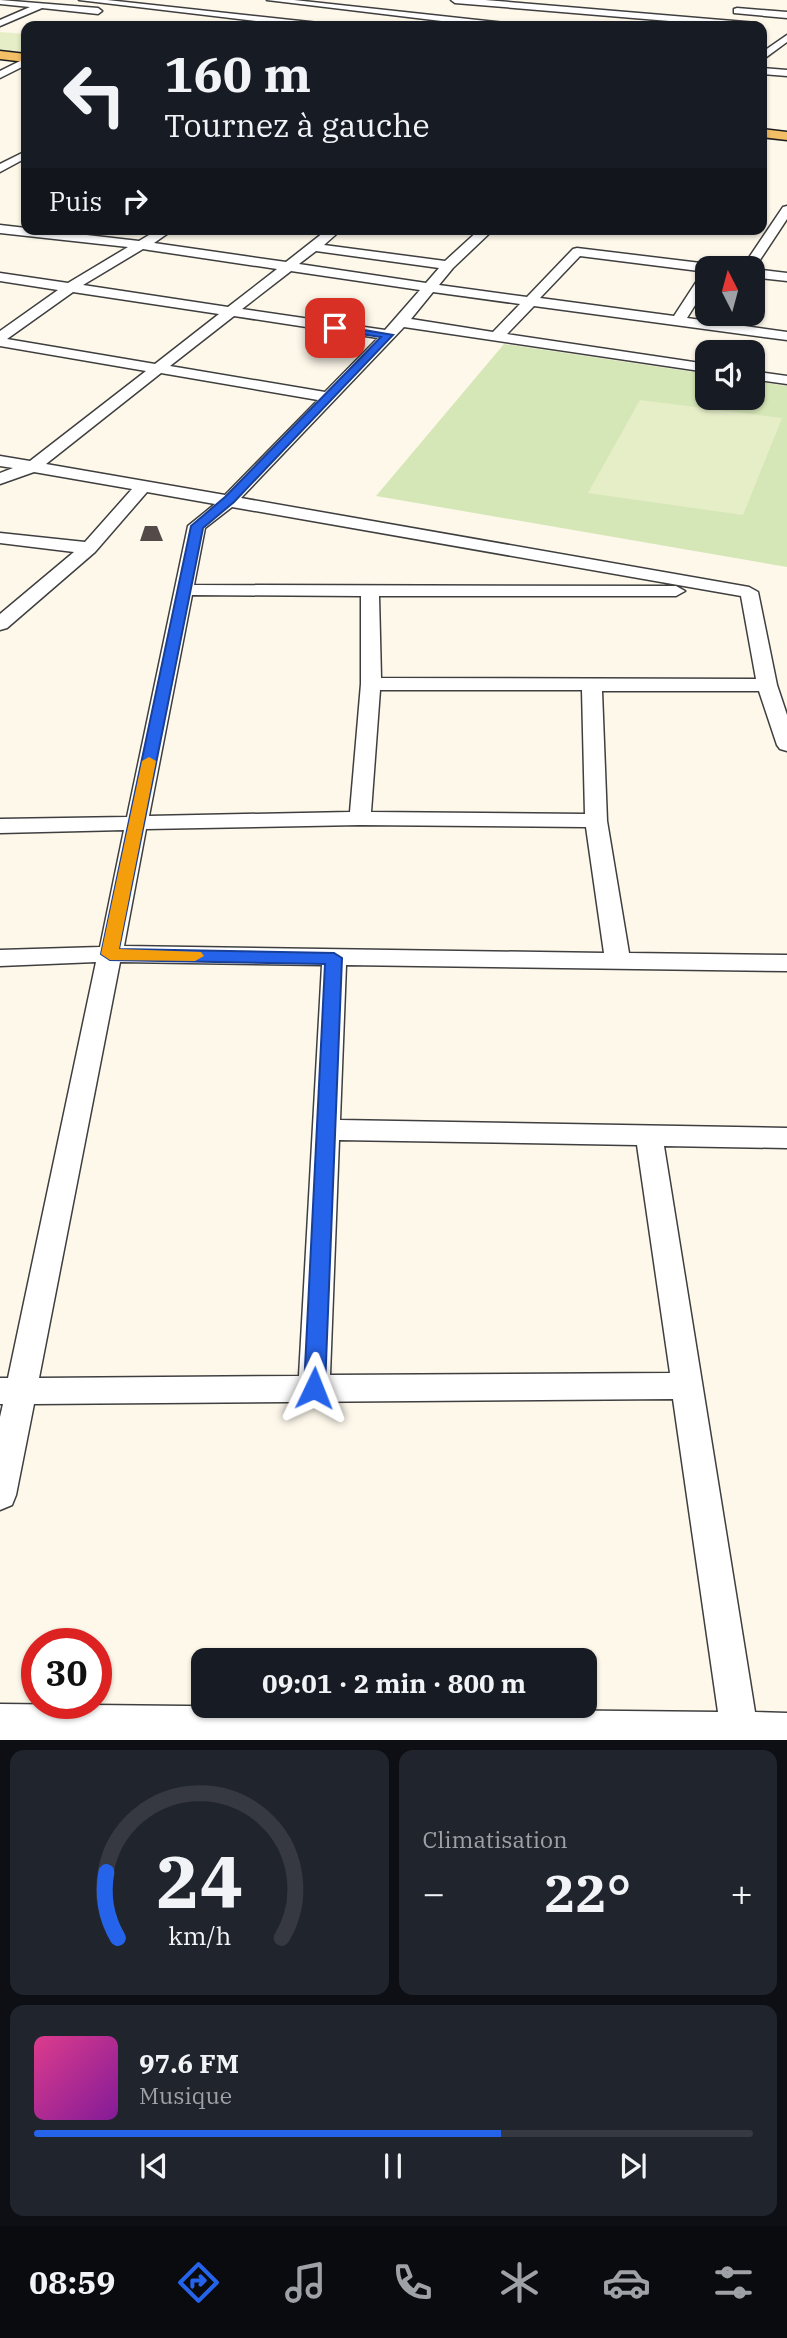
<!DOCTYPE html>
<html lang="fr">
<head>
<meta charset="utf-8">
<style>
	body { margin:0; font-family:"IBM Plex Serif",serif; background:#20242c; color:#f1f3f6; height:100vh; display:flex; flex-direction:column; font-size:26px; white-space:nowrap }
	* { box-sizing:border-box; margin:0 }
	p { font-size:23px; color:#9ea1a6 }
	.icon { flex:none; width:38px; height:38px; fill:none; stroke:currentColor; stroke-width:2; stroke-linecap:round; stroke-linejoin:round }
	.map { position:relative; height:1740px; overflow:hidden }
	.details { display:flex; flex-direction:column; gap:10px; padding:10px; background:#0d0f14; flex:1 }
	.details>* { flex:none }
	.hud { position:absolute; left:21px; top:21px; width:746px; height:214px; border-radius:14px; box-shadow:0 2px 5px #0004; background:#171b24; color:#f1f3f6; overflow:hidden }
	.needle { width:46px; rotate:354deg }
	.tools { position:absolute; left:695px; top:256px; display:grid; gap:14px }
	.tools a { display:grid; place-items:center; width:70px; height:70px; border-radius:14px; background:#171b24; box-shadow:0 2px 5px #0004; font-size:35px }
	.speed { position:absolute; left:21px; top:1628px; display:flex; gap:14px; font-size:35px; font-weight:700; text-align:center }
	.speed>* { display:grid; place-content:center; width:91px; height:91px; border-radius:50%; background:#171b24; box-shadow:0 2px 5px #0004; line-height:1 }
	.speed .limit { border:10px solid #d22; background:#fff; color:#111 }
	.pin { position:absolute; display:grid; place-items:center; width:60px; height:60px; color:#fff; margin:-30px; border-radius:14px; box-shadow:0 4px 10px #0006 }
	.me { position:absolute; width:77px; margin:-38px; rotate:2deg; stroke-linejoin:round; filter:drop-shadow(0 0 5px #0008) }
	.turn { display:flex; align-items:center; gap:24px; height:147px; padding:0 28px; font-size:32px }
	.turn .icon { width:91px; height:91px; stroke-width:2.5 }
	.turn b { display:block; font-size:49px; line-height:60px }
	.then { display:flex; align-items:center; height:66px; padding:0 28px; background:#0003; gap:14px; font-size:26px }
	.big { font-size:52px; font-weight:700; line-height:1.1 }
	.details .widget { flex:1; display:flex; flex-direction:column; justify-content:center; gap:10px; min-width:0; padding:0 24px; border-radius:14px; background:#20242c }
	.details .dial { align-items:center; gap:0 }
	.dial svg { height:182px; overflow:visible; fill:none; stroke:#363941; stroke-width:7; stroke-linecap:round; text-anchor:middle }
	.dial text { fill:#f1f3f6; stroke:none }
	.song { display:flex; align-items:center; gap:21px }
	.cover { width:84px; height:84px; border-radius:10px; background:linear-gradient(135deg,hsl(330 70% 55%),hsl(290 70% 35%)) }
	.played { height:7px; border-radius:4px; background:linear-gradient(90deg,#2563eb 65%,#363941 65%) }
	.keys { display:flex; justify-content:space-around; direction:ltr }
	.heat { display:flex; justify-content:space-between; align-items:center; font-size:38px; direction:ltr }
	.details .tiles { flex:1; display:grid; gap:10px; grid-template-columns:1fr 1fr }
	.widget:last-child { grid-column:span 2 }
	.trip { position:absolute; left:191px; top:1648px; width:406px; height:70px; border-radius:14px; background:#171b24; box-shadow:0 2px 5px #0004; font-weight:700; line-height:70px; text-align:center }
	.tab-bar { display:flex; height:112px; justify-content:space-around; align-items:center; background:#090b0e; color:#9ea1a6 }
	.tab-bar .icon { width:49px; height:49px }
	.tab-bar .selected { color:#2563eb }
	.tab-bar b { font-size:32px; color:#f1f3f6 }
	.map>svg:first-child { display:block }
</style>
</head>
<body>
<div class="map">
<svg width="787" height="1740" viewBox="0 0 787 1740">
	<rect width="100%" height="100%" fill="#fef8eb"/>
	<polygon fill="#d6e7b7" points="504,344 707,374 707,397 752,397 753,381 787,386 787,567 376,496"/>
	<g fill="#e6eec8">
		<polygon points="0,32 26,34 26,55 0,52"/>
		<polygon points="640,400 782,418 743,515 588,493"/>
	</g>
	<polygon fill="#544b49" points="145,526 157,526 163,541 140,541"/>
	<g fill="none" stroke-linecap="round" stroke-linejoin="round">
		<g stroke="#3f3f3f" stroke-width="3">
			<g id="minor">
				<polygon points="0,0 98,8 102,11 98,14 42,8 0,26 0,20 30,7 0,4"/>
				<polygon points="79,0 107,0 319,23 324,26 297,26"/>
				<polygon points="267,0 294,0 505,23 510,26 483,26"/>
				<polygon points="451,0 485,0 757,23 762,26 729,26 455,3"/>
				<polygon points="737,8 787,12 787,18 734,13 734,9"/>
				<polygon points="787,35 787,42 761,61 761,53"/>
				<polygon points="26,58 26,65 0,78 0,71"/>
				<polygon points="761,68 787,70 787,76 761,74"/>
				<polygon points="26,151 26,158 0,172 0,164"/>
				<polygon points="787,206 787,219 754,269 787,273 787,281 752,277 752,268 742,268 783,207"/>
				<path d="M0,225l139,16 20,-12h15l-20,14 132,19 42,-33h14l-18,16 121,16 35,-32h14l-41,39 -14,17 88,12 46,-48 4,-1 132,16 6,4h-8v4l-127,-16 -40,42 134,18 28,-43 5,-1v14l-20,32 100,14v8l-253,-34 -27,28 200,30v8l-303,-45 -163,171 508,89 9,5 19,93 10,30v36l-7,-2 -3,-4 -18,-54h-157l5,130 22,132 158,2v16l-441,-6 -6,155 447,8v20l-123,-2 91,566 32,1v27h-787v-36l718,8 -45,-313 -639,5 -18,91 -4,10 -12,5v-93l3,-13h-3v-26h8l88,-416 -96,4v-16l100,-3 24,-117 -124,3v-14l127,-2 61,-291 27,-22 -68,-12 -52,60 -88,76 -7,2v-16l74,-62 -74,-9v-10l85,9 47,-53 -98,-17 -34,12v-11l13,-5 -13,-2v-10l30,5 116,-90 -146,-25v-15l58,-41 -58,-9v-8l68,10 60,-36 -128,-14zM143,249l6,1 128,19 -49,38 -145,-22zM316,251l123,17 -13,15 -127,-19zM291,271l129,19 -35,40 -143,-21zM73,292l146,22 -64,50 -148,-25zM433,292l87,12 -27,28 -82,-13zM234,316l144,22 -53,54 -155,-26zM161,373l157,27 -93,95 -179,-31zM232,507l509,89 15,83 -375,-1 -2,-82h297l9,-5 -9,-5 -482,-1 11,-57zM192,595l169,1v88l-11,128 -201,4zM380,690h202l3,124 -214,-2zM360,825l226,2 18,126 -480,-7 22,-117zM120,962l202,3 -23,411 -260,2zM339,1140l298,5 33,228 -340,2z"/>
				<polygon points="752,371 787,376 787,384 752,379"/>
			</g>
		</g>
		<g stroke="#1d1d1d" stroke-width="3">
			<g id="major">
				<polygon points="0,51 26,54 26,62 0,59"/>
				<polygon points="761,129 787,132 787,140 761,137"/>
			</g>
		</g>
		<use href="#minor" fill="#fff" fill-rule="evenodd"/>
		<use href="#major" fill="#f3bf66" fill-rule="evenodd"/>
	</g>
	<polygon fill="#2563eb" stroke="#184099" stroke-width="2" points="335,325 393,335 234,502 203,528 119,949 334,953 342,958 325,1388 322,1394 314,1397 307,1394 304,1388 325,964 110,960 101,954 191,526 225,497 381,337 332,330 332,326"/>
	<polygon fill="#f59e0b" points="149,757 156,761 119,949 201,952 204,956 195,961 110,960 101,954 142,761"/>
</svg>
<div class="tools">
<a><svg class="needle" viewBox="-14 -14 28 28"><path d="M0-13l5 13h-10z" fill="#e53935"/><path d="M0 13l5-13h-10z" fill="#9ea1a6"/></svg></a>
<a><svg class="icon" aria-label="sound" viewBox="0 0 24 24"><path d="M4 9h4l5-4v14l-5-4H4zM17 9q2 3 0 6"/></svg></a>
</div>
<div class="speed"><div class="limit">30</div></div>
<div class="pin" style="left:335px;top:328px;background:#d93025"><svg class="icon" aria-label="arrive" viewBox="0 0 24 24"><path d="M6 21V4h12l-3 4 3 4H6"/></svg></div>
<svg class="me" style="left:314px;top:1388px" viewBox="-20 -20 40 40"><path d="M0-17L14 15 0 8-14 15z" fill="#2563eb" stroke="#fff" stroke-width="4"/></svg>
<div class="trip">09:01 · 2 min · 800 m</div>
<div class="hud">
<div class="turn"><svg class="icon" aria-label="left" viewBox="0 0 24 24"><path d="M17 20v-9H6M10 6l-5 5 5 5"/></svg><div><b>160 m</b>Tournez à gauche</div></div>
<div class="then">Puis<svg class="icon" aria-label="right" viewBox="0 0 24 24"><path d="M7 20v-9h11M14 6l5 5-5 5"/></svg></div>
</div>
</div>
<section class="details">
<div class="tiles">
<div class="widget dial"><svg viewBox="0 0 100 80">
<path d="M14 69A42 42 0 1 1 86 69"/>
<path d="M14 69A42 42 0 0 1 9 40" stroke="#2563eb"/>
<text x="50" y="56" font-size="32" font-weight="700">24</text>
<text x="50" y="72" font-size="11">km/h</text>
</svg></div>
<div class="widget"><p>Climatisation</p>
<div class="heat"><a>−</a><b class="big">22°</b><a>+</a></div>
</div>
<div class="widget">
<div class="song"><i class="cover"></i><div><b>97.6 FM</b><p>Musique</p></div></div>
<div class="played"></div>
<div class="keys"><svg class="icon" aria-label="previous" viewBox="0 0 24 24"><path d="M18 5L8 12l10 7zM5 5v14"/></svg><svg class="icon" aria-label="pause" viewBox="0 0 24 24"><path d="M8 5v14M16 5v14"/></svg><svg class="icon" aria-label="next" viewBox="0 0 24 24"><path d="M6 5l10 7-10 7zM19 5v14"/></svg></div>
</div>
</div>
</section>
<nav class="tab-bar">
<b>08:59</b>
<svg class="icon selected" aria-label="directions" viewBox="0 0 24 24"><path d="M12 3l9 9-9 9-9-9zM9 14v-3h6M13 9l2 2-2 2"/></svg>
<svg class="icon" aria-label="music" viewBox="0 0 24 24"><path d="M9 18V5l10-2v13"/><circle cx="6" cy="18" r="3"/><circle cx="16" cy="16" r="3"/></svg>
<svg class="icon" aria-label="phone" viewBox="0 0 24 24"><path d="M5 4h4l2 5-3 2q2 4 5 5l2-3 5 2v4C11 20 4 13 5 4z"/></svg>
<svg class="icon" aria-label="climate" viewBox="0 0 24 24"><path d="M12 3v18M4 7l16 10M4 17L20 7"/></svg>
<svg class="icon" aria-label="car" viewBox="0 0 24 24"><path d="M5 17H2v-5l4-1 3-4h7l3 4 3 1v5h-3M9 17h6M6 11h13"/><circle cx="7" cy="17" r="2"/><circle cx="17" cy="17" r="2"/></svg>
<svg class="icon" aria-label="filters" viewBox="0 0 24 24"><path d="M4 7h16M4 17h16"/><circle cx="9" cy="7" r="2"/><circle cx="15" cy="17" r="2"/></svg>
</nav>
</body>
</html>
